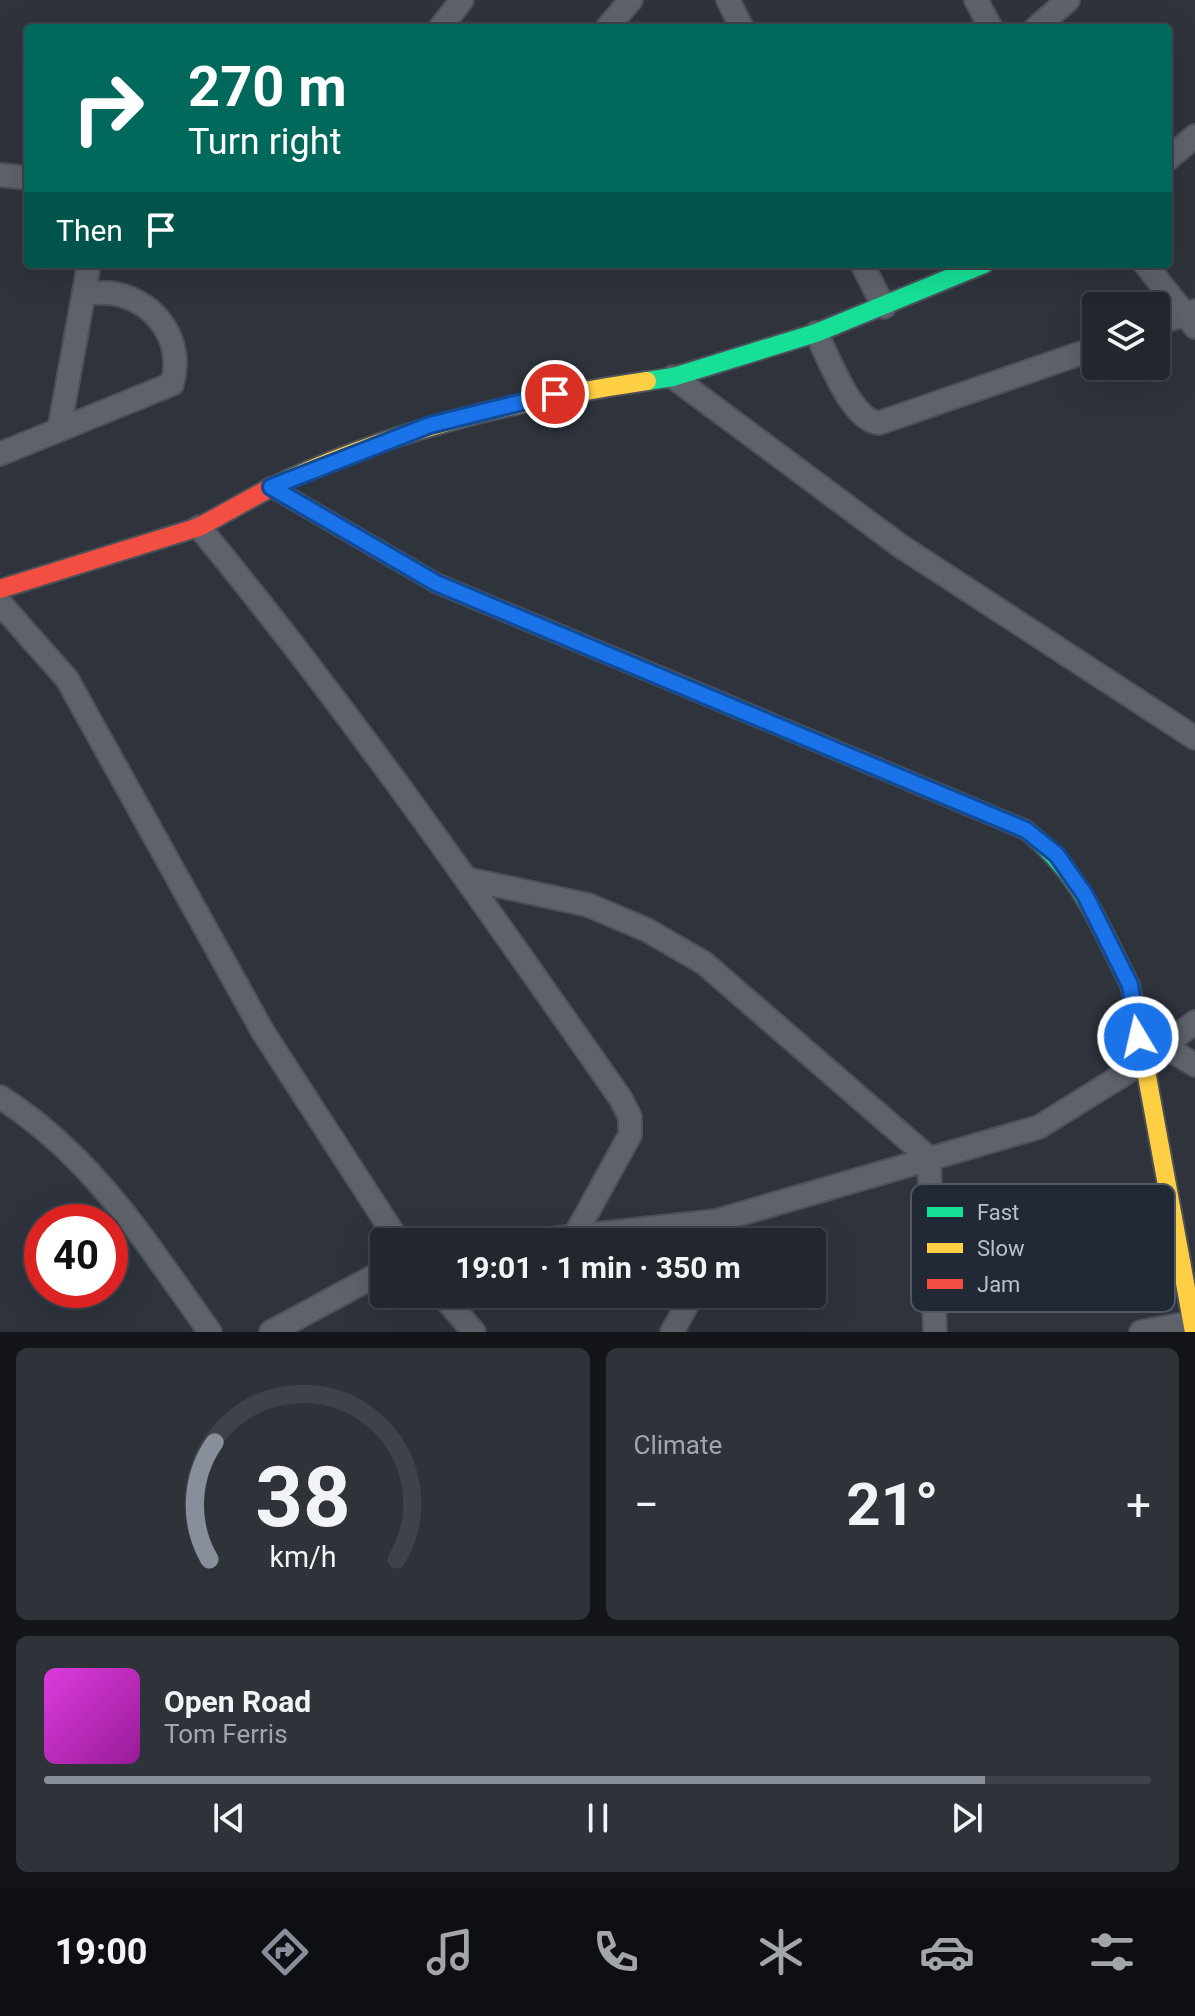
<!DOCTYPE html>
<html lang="en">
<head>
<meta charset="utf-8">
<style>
	body { margin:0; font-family:Roboto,sans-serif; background:#2e3239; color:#f1f3f6; height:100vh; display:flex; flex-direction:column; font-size:30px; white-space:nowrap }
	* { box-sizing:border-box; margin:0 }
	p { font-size:26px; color:#a2a5aa }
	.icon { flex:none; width:44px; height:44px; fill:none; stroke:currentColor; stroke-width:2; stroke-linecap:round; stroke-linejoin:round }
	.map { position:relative; height:1332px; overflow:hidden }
	.side { display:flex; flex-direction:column; gap:16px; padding:16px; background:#131519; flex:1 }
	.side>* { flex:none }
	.guide { position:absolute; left:24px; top:24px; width:1148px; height:244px; border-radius:8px; box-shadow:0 8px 32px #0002,0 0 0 2px #3f4349; background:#00695c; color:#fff; overflow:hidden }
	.tools { position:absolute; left:1082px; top:292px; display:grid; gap:16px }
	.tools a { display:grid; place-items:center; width:88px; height:88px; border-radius:8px; background:#22262d; box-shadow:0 8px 32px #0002,0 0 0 2px #3f4349; font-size:40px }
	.speed { position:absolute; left:24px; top:1204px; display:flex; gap:16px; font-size:40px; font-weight:700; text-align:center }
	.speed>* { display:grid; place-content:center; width:104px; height:104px; border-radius:50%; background:#22262d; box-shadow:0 8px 32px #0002,0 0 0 2px #3f4349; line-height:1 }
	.speed .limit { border:12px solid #d22; background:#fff; color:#111 }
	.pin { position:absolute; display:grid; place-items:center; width:68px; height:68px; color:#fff; margin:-34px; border:4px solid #fff; border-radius:50%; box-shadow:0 2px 8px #0007 }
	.me { position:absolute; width:88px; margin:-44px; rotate:351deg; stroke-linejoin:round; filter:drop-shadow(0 0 6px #0008) }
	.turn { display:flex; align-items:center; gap:28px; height:168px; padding:0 32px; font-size:36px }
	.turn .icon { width:104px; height:104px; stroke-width:2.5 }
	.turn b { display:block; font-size:56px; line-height:68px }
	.then { display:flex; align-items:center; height:76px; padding:0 32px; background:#0003; gap:16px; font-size:30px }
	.big { font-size:60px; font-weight:700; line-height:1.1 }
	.side .tile { flex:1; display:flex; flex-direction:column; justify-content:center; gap:12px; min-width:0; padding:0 28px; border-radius:12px; background:#2e3239 }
	.side .dial { align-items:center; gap:0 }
	.dial svg { height:208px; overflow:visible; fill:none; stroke:#3f4349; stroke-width:7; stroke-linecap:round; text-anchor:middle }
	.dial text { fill:#f1f3f6; stroke:none }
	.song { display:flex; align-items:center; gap:24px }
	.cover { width:96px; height:96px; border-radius:12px; background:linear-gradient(135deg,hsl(300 70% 55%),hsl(300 70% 35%)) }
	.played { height:8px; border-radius:4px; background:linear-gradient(90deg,#898f9a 85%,#3f4349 85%) }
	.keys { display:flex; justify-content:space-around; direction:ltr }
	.heat { display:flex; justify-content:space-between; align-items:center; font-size:44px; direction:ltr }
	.side .tiles { flex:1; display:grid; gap:16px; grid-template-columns:1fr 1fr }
	.tile:last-child { grid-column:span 2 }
	.trip { position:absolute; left:370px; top:1228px; width:456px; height:80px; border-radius:8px; background:#22262d; box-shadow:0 8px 32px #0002,0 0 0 2px #3f4349; font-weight:700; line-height:80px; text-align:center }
	.menu { display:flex; height:128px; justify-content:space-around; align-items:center; background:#0e0f12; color:#a2a5aa }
	.menu .icon { width:56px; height:56px }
	.menu .selected { color:#898f9a }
	.menu b { font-size:36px; color:#f1f3f6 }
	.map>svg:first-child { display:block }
</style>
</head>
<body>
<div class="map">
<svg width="1195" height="1332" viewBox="0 0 1195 1332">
	<rect width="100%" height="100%" fill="#2e333c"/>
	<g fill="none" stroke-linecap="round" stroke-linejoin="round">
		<g stroke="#4c5059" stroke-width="26">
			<g id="street">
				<polyline points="728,0 742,28"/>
				<polyline points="976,0 991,28"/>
				<polyline points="440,28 462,0"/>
				<polyline points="607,28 631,0"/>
				<polyline points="1036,28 1068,0"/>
				<polyline points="1168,159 1195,136"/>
				<polyline points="0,175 28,178"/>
				<polyline points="862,264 884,307"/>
				<polyline points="1145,264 1195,327"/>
				<polyline points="1156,324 1195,311"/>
				<path d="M816,333c13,25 35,87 63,90l217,-75"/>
				<polyline points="673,377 899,545 1195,738"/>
				<polyline points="59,430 89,264"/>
				<path d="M0,454l172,-70c12,-40 -13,-81 -56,-90 -9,-2 -21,-1 -31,-1"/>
				<path d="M199,527c151,183 286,378 422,572l9,18v18l-55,100"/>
				<polyline points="0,603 67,679 263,1032 399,1242"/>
				<polyline points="467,879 588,905 647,930 704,963 929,1158 935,1332"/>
				<polyline points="1166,1047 1195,1065"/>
				<path d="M0,1097c94,60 146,146 210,235"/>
				<polyline points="523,1242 716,1221 1039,1127 1142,1063 1195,1022"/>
				<polyline points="441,1294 474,1332"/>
				<polyline points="271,1332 384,1271"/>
				<polyline points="672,1332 693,1294"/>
				<polyline points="1141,1332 1195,1322"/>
			</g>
		</g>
		<g stroke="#4c5059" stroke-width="22">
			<g id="fast">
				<polyline points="647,381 673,377 816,333 984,264"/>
				<path d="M676,683l350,147c55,44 73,94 104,155l3,15"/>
			</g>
		</g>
		<g stroke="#4c5059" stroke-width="22">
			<g id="slow">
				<polyline points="271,487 436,583 508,613"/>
				<path d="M268,489c119,-58 249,-89 379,-108"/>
				<polyline points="1133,1000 1194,1332"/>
			</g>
		</g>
		<g stroke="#4c5059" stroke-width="22">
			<g id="jam">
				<polyline points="0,589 199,527 268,489"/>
				<polyline points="508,613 676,683"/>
			</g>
		</g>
		<use href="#street" stroke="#5e626a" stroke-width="22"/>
		<use href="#fast" stroke="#16e098" stroke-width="18"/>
		<use href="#slow" stroke="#ffcf43" stroke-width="18"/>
		<use href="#jam" stroke="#f24e42" stroke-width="18"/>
	</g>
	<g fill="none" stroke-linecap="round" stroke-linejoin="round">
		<g stroke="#114b97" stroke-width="20">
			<polyline id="route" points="555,394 430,425 271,487 436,583 1026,830 1057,855 1085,895 1130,985 1138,1037"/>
		</g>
		<use href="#route" stroke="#1a73e8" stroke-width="14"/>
	</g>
	<rect x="911" y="1184" width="264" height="128" rx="12" fill="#212937" stroke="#4f5664" stroke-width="2"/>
	<rect x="927" y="1207" width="36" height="10" fill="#16e098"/>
	<rect x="927" y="1243" width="36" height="10" fill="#ffcf43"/>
	<rect x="927" y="1279" width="36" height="10" fill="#f24e42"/>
	<g font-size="22" fill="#bac0cc">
		<text x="977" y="1220">Fast</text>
		<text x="977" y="1256">Slow</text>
		<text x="977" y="1292">Jam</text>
	</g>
</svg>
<div class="tools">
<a><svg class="icon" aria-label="layers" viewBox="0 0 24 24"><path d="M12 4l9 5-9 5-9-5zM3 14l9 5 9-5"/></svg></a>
</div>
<div class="speed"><div class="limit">40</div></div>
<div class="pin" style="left:555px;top:394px;background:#d93025"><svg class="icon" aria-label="arrive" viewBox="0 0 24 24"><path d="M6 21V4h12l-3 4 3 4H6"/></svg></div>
<svg class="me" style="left:1138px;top:1037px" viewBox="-20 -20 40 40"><circle r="17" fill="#1a73e8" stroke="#fff" stroke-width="3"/><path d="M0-11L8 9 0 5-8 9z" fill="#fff"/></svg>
<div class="trip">19:01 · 1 min · 350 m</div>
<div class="guide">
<div class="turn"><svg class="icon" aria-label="right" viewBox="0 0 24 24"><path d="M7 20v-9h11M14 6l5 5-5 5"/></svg><div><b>270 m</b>Turn right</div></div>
<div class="then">Then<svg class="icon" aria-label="arrive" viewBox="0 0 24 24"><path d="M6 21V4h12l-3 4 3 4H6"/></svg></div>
</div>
</div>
<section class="side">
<div class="tiles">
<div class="tile dial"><svg viewBox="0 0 100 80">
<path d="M14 69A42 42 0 1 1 86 69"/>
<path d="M14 69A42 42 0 0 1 16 24" stroke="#898f9a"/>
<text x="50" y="56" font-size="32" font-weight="700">38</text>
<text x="50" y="72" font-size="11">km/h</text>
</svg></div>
<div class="tile"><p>Climate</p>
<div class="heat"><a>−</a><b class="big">21°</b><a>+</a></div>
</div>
<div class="tile">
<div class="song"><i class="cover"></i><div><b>Open Road</b><p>Tom Ferris</p></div></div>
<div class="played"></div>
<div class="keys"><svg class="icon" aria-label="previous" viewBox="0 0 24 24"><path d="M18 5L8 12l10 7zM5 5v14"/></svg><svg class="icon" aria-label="pause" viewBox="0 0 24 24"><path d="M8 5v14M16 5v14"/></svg><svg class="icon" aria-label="next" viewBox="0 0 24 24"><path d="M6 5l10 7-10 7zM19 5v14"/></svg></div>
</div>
</div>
</section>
<nav class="menu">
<b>19:00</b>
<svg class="icon selected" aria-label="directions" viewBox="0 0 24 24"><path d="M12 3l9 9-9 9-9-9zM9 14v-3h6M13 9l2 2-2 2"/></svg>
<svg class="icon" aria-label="music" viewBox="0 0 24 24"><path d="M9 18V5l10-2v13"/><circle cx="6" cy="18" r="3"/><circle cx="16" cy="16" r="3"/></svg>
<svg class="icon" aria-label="phone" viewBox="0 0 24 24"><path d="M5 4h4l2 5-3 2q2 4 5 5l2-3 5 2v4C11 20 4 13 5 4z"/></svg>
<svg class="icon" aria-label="climate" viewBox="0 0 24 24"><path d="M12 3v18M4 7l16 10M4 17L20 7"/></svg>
<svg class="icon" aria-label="car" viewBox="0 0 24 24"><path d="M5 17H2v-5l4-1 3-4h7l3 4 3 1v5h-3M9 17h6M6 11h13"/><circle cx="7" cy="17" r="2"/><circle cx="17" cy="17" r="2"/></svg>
<svg class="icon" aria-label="filters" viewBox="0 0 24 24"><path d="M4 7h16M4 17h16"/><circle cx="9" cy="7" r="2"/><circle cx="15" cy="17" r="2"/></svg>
</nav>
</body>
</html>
